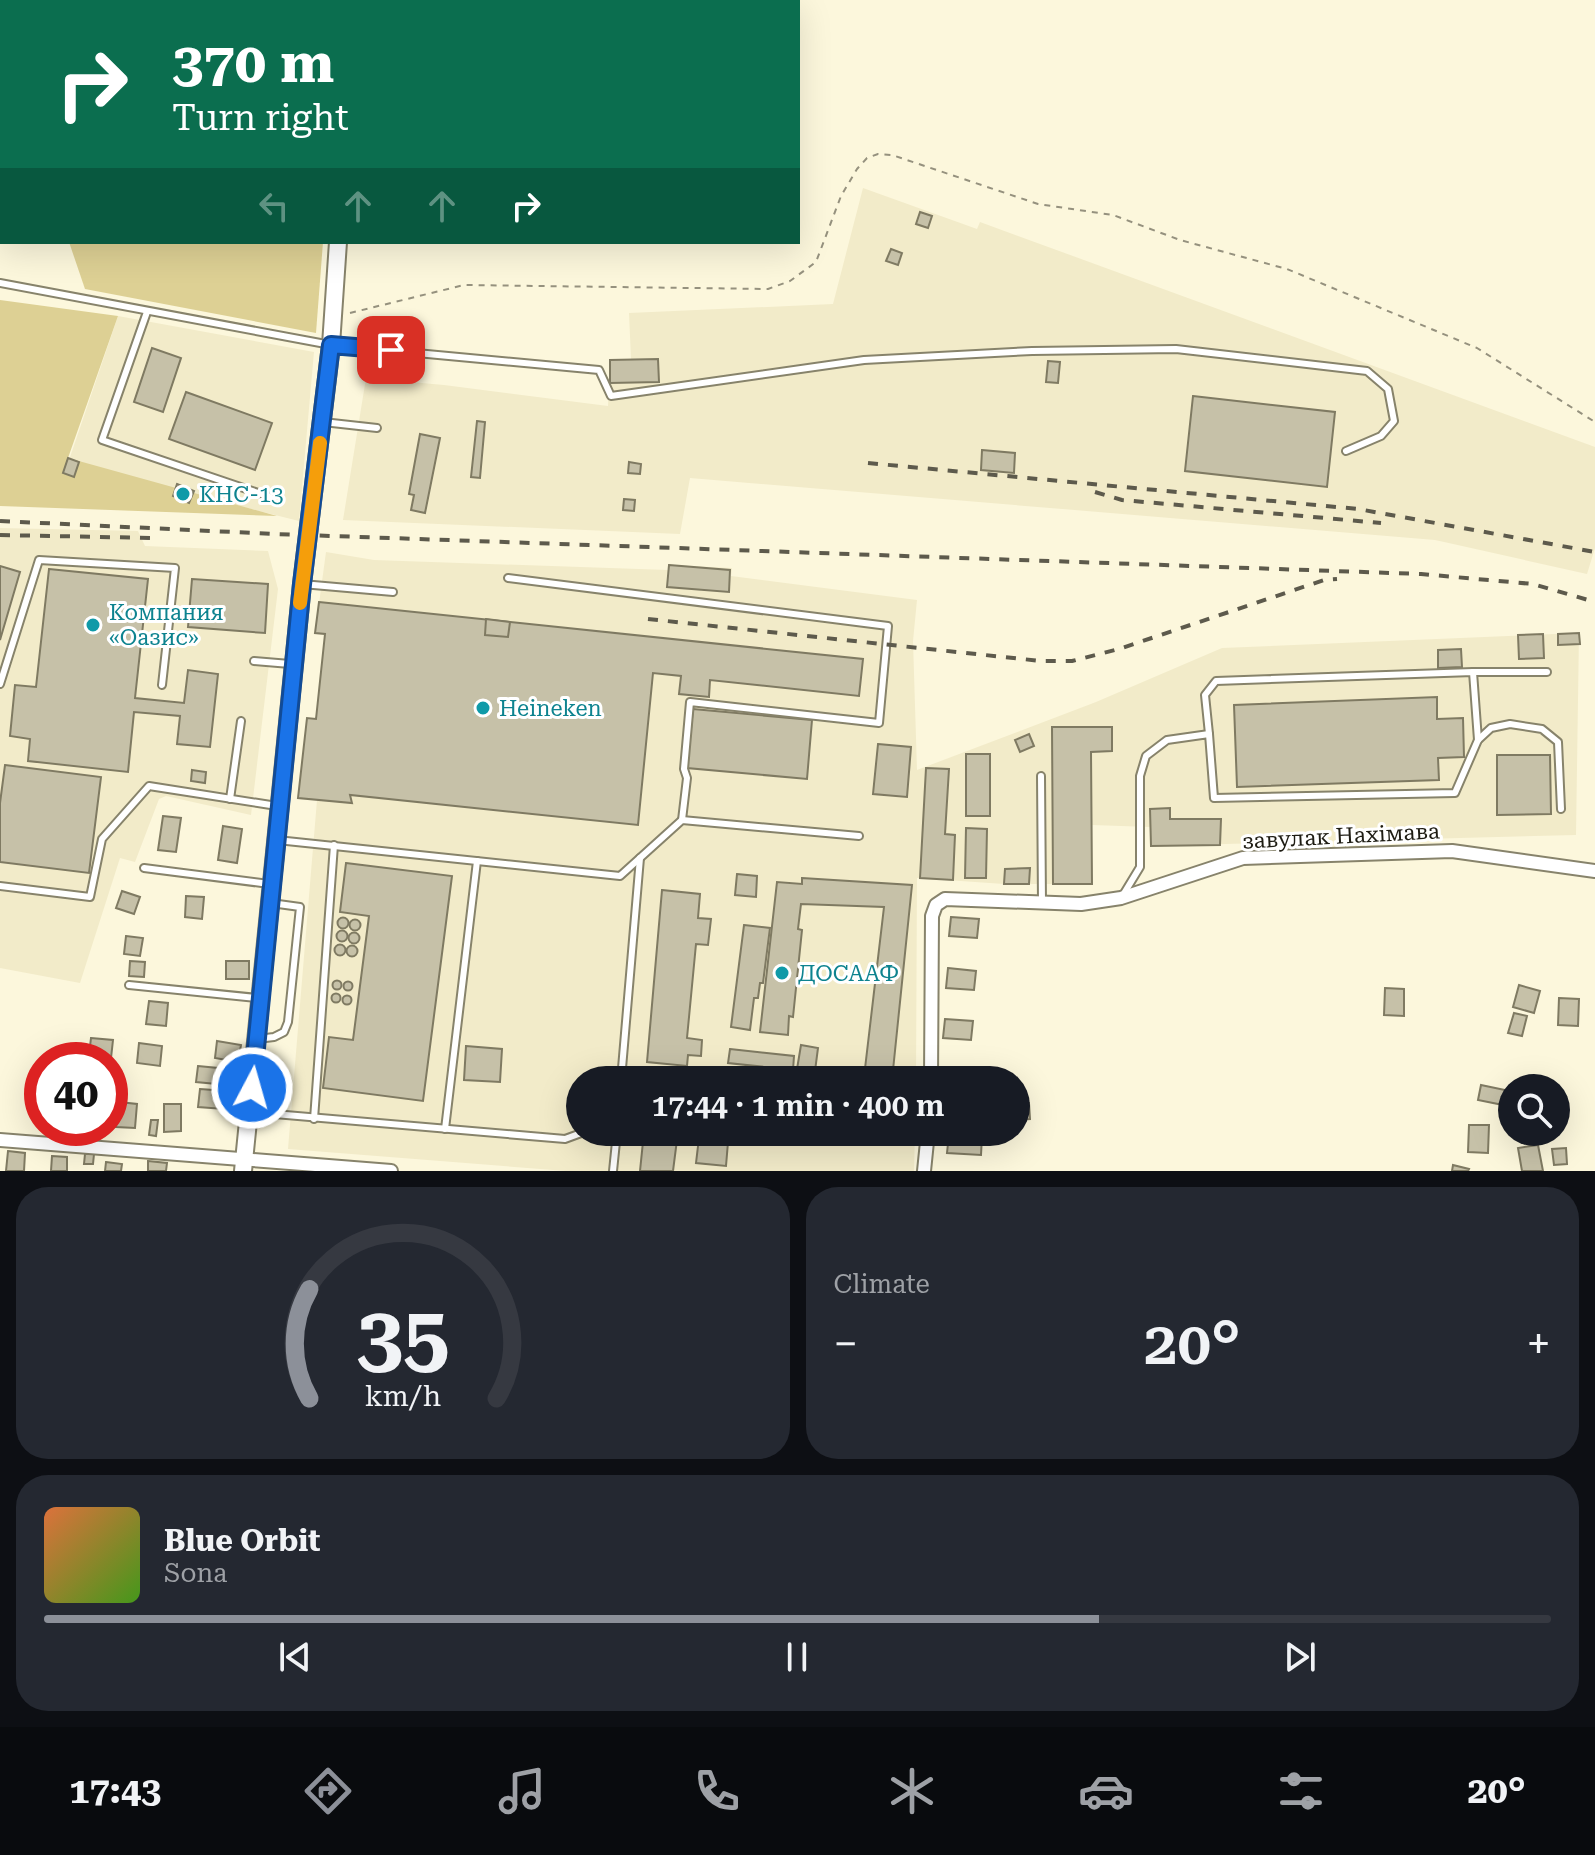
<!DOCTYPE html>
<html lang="en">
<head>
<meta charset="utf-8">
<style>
	body { margin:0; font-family:"Roboto Serif",serif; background:#242831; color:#f1f3f6; height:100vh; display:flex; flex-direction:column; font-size:30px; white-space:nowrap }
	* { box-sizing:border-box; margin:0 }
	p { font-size:26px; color:#9ea1a6 }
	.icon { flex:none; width:44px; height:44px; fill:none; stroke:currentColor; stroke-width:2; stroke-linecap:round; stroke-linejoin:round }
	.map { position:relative; height:1171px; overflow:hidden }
	.sheet { display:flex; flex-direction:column; gap:16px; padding:16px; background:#0d0f14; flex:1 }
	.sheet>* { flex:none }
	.top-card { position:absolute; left:0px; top:0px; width:800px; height:244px; box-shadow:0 8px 32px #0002; background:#0b6e4f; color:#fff; overflow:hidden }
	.fabs { position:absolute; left:1498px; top:1074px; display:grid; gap:16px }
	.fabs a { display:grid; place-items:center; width:72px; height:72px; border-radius:50%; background:#171b24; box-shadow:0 8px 32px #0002; font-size:40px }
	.speed { position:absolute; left:24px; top:1042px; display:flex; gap:16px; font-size:40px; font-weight:700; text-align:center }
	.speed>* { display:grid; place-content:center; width:104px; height:104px; border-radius:50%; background:#171b24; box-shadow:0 8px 32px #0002; line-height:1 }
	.speed .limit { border:12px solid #d22; background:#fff; color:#111 }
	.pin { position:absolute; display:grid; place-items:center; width:68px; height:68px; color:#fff; margin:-34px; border-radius:16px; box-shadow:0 4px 12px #0006 }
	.me { position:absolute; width:88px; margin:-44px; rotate:6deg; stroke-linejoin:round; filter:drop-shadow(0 0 6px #0008) }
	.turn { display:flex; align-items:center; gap:28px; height:168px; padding:0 40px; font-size:36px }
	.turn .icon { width:104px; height:104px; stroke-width:2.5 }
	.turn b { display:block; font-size:56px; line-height:68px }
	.lanes { display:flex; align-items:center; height:76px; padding:0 40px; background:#0003; justify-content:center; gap:40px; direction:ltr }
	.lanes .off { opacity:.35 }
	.big { font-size:60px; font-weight:600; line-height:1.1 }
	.sheet .widget { flex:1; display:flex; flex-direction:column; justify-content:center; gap:12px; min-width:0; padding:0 28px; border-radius:32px; background:#242831 }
	.sheet .dial { align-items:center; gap:0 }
	.dial svg { height:208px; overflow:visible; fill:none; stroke:#363941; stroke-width:7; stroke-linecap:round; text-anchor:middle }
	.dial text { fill:#f1f3f6; stroke:none }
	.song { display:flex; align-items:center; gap:24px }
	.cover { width:96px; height:96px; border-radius:12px; background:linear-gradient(135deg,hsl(20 70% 55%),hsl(100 70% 35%)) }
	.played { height:8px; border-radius:4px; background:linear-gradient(90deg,#8c9099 70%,#363941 70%) }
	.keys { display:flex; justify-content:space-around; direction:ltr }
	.heat { display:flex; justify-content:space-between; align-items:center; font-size:44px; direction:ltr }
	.sheet .tiles { flex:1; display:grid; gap:16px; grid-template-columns:1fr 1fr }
	.widget:last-child { grid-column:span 2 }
	.trip { position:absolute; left:566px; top:1066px; width:464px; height:80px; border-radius:40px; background:#171b24; box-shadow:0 8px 32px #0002; font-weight:600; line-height:80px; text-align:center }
	.tab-bar { display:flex; height:128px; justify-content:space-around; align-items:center; background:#090b0e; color:#9ea1a6 }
	.tab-bar .icon { width:56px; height:56px }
	.tab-bar .on { color:#8c9099 }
	.tab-bar b { font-size:36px; color:#f1f3f6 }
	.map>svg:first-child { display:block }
</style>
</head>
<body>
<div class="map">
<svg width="1595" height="1171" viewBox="0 0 1595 1171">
	<rect width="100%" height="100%" fill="#fcf7dc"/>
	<g fill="#f2ebc9">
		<polygon points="863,188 977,229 980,222 1595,447 1595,548 1587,574 1435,540 690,478 680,534 343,520 366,378 444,385 608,406 610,360 631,359 629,313 833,304"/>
		<polygon points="118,316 314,352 299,521 68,463"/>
		<polygon points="0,528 138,531 145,546 268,551 278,589 251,815 166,796 159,799 135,862 120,858 80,983 0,968"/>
		<polygon points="326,552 374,560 668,570 669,565 732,568 731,576 917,600 913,641 917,770 1096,702 1222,648 1579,633 1576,835 1151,846 1150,827 1092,825 1092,884 1004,884 917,878 916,1080 580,1080 580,1132 915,1132 914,1171 566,1171 288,1149 317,800 298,798 307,718 316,719 325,635 315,633"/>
	</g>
	<g fill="#ddd094">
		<polygon points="0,0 320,0 320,2 2,2 2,235"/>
		<polygon points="69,242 323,242 316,333 85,289"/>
		<polygon points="0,300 118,316 68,458 277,516 0,506"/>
	</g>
	<g fill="#c6c1a8" stroke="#7f7a62" stroke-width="2">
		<polygon points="920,212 932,216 928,228 916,224"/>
		<polygon points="891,249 902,253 898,265 886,261"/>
		<polygon points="152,348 181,358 163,412 134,402"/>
		<polygon points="658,359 659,382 610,383 610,360"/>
		<polygon points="1048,361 1060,362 1058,383 1046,382"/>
		<polygon points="186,392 272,423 255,470 169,439"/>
		<polygon points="1193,396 1335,412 1327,487 1185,471"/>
		<polygon points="477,421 485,422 480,478 471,477"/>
		<polygon points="420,434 440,438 425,513 411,510 414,495 409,494"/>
		<polygon points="982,450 1015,453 1014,473 981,470"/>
		<polygon points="68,458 79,462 74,477 63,473"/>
		<polygon points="629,462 641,464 640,474 628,473"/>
		<polygon points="177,484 194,491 189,503 173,496"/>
		<polygon points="624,499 635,500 634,511 623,510"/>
		<polygon points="669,565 730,570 729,592 667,587"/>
		<polygon points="0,566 20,572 0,640"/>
		<polygon points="49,569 148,579 135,698 184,703 188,670 218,674 210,747 177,744 180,716 134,712 128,772 28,761 30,739 10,736 15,685 36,687"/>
		<polygon points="192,579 268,584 265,633 188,627"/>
		<polygon points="319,602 863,659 859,696 710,680 709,697 679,694 681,676 653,673 638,825 350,795 352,803 298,798 307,718 316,719 325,634 315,633"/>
		<polygon points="486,619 510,622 508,637 485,635"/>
		<polygon points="1579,633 1580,644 1558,645 1558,634"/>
		<polygon points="1543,634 1544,658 1519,659 1518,635"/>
		<polygon points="1461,649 1462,667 1438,668 1438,650"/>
		<polygon points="1437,697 1437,719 1463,718 1464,757 1438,758 1439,780 1237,787 1234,705"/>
		<polygon points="693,709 812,720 807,779 687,768"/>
		<polygon points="1052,727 1112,727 1112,751 1091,752 1092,884 1053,884"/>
		<polygon points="1029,734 1034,746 1020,752 1015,740"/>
		<polygon points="878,744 911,747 907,797 873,794"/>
		<rect x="966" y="754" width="24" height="62"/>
		<polygon points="1497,755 1550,755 1551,814 1497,815"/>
		<polygon points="5,765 101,777 89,873 0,862 0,803"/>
		<polygon points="926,768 949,769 945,834 955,835 953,880 920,878"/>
		<polygon points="192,770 206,772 205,783 191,781"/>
		<polygon points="1170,808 1170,819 1221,819 1220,845 1151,846 1150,809"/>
		<polygon points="163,816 181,818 176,852 158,850"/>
		<polygon points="223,826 242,829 237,863 218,860"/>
		<polygon points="966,828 987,829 986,878 965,878"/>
		<polygon points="346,863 452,876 423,1101 323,1088 329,1037 353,1040 369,916 340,912"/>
		<polygon points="1030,868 1029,884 1004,884 1005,869"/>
		<polygon points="737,874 757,876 756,897 735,895"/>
		<polygon points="802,878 912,885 892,1080 864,1077 884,907 801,904 798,929 802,930 793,1017 789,1016 788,1035 760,1032 777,882 802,884"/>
		<polygon points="662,890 700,894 698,918 711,919 708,945 696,944 687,1038 702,1040 701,1056 688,1055 687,1066 647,1062"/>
		<polygon points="122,891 140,897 134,914 116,908"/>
		<polygon points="186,896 204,897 202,919 185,917"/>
		<polygon points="951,917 979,919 977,938 949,936"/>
		<circle cx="343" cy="923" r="5.5"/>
		<circle cx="355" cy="925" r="5.5"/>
		<polygon points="744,925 770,928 763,983 760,983 758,998 754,998 750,1030 731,1027"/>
		<circle cx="342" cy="936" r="5.5"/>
		<circle cx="354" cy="938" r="5.5"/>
		<polygon points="126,936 143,938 140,956 124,954"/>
		<circle cx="340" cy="950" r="5.5"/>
		<circle cx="352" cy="951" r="5.5"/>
		<polygon points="130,961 145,962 144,977 129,976"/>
		<rect x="226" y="961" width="23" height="18"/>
		<polygon points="948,968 976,971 974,990 946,988"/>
		<circle cx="337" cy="985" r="4.5"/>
		<circle cx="348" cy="986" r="4.5"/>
		<polygon points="1519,985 1540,991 1534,1013 1513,1007"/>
		<polygon points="1385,988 1404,989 1404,1016 1384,1015"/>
		<circle cx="336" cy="998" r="4.5"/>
		<circle cx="347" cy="1000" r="4.5"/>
		<polygon points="1559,998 1579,999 1578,1026 1558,1025"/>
		<polygon points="149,1001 168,1003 166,1026 146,1024"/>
		<polygon points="1514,1013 1527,1016 1522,1036 1508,1033"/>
		<polygon points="945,1019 973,1021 971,1040 943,1038"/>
		<polygon points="91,1038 113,1040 111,1058 89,1055"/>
		<polygon points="217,1041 241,1045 238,1062 215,1058"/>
		<polygon points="139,1043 162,1046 160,1066 137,1063"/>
		<polygon points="801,1045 818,1048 815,1071 797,1069"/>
		<polygon points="466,1046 502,1049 500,1082 464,1080"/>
		<polygon points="730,1049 794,1056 793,1070 728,1063"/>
		<polygon points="198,1066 228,1069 227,1085 196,1082"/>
		<polygon points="942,1074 970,1077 970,1080 942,1080"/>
		<polygon points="1481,1085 1505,1090 1503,1105 1478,1100"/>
		<polygon points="200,1089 226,1091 224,1109 198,1107"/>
		<polygon points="119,1102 137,1104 135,1128 116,1127"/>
		<polygon points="1029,1103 1030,1119 1016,1120 1016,1104"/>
		<polygon points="164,1104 181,1104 181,1131 164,1132"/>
		<polygon points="151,1120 158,1120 156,1136 149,1135"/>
		<polygon points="1469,1125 1489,1125 1488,1153 1468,1152"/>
		<polygon points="644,1132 678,1132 673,1171 640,1171"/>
		<polygon points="949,1134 982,1136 981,1155 947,1153"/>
		<polygon points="699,1138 728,1142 726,1166 696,1163"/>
		<polygon points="1538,1145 1543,1171 1522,1171 1518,1148"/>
		<polygon points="1566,1148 1567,1164 1554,1165 1552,1149"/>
		<polygon points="8,1151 25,1153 24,1171 6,1171"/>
		<polygon points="85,1154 94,1154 93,1164 84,1164"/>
		<polygon points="52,1156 67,1157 67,1171 51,1171"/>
		<polygon points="148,1161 167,1163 166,1171 148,1171"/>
		<polygon points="106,1162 122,1164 121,1171 105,1171"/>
		<polygon points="1453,1165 1469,1169 1468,1171 1452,1171"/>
	</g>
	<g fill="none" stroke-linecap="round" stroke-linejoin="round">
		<g stroke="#87836b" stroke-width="10">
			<g id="service">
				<polyline points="0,283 331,345 599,370 611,396 864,360 1032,351 1176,349 1367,371 1388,389 1394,421 1381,436 1346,451"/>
				<polyline points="147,312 102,440 270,497"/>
				<polyline points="323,422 377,428"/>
				<polyline points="508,578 888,626 879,723 690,702 684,769 687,778 682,820"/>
				<polyline points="302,584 393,592"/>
				<polyline points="254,661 290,664"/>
				<polyline points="1473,672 1547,672"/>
				<polyline points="0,684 39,560 175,568 162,685"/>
				<polyline points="1209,734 1205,695 1216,681 1473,672 1478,740"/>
				<polyline points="1041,776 1042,903"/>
				<polyline points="230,799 241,721"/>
				<polyline points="277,840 620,876 682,820 859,836"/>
				<polyline points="144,868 269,884"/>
				<polyline points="0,886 90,897 102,839 149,786 277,806"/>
				<polyline points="1123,895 1140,867 1140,776 1146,756 1167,740 1209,734 1214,798 1455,793 1478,740 1491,728 1510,724 1542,729 1558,742 1561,809"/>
				<polyline points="129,985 257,998"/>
				<polyline points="257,1039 274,1037 284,1032 288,1022 300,907 271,903"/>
				<polyline points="621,1080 640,858"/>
				<polyline points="250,1112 565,1139 584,1132"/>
				<polyline points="314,1119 334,845"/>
				<polyline points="445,1129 477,861"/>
				<polyline points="613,1171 617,1132"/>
			</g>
		</g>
		<g stroke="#87836b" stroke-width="16">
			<g id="minor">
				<polyline points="931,1080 932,916 936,905 945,899 1081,904 1121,898 1243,858 1452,851 1595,871"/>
				<polyline points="0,1140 391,1171"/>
				<polyline points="924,1171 928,1132"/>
			</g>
		</g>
		<g stroke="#87836b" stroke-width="20">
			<g id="tertiary">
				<polyline points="340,0 340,2"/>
				<polyline points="243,1171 302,584 331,345 338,242"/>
			</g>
		</g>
		<polyline stroke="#95917e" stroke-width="2" stroke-dasharray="6 6" stroke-linecap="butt" points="350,313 464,285 768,289 790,281 816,262 841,196 857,169 867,158 878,154 892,155 1038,204 1113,215 1180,240 1287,269 1477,348 1595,422"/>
		<use href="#service" stroke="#fff" stroke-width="6"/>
		<use href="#minor" stroke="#fff" stroke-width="12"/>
		<use href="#tertiary" stroke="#fff" stroke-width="16"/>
		<g stroke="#5d5a4c" stroke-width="4" stroke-dasharray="10 10" stroke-linecap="butt">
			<polyline points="868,463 1358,509 1595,552"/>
			<polyline points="1095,492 1122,500 1381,523"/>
			<polyline points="0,521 275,534 1421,574 1533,584 1595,602"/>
			<polyline points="0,535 155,538"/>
			<polyline points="648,619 1041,661 1072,661 1119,649 1324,580 1337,579"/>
		</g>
	</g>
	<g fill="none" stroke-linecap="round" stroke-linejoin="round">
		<g stroke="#114b97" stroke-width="20">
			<polyline id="route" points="252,1088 302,584 331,345 391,350"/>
		</g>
		<use href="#route" stroke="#1a73e8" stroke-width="14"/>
		<polyline stroke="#f59e0b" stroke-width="14" points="300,603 320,443"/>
	</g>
	<g fill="#0f9aa8" stroke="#fff" stroke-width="3">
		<circle cx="183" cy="494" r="8"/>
		<circle cx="93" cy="625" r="8"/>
		<circle cx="483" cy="708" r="8"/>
		<circle cx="782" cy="973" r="8"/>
	</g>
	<g text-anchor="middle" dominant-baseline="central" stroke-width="6" stroke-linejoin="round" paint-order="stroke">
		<g font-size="22" fill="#0d838f" stroke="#fff" text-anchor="start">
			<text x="199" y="494">КНС-13</text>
			<text x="109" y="612">Компания<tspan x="109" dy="25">«Оазис»</tspan></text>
			<text x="499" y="708">Heineken</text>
			<text x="798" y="973">ДОСААФ</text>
		</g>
		<g font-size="22" fill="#1e1c13" stroke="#fff">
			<text transform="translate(1341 836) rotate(-3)">завулак Нахімава</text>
		</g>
	</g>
</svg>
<div class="fabs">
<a><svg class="icon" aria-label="search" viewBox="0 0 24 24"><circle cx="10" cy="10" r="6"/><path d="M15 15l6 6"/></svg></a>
</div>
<div class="speed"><div class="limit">40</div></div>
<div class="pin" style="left:391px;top:350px;background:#d93025"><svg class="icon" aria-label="arrive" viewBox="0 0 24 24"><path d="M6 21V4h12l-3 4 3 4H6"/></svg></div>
<svg class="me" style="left:252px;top:1088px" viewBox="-20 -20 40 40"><circle r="17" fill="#1a73e8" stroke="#fff" stroke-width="3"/><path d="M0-11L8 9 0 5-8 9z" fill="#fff"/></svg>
<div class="trip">17:44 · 1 min · 400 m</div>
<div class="top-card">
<div class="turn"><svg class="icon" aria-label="right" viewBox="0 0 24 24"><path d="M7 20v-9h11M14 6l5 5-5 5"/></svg><div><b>370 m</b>Turn right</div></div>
<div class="lanes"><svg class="icon off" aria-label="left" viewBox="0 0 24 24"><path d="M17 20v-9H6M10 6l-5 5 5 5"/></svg><svg class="icon off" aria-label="ahead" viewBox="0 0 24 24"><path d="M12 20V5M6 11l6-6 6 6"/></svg><svg class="icon off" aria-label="ahead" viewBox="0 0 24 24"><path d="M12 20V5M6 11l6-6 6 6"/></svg><svg class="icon" aria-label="right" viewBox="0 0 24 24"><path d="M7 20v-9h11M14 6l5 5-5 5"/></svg></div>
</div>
</div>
<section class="sheet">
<div class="tiles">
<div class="widget dial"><svg viewBox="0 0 100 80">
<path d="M14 69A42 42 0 1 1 86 69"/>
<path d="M14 69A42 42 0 0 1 14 27" stroke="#8c9099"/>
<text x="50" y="56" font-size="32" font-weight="700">35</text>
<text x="50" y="72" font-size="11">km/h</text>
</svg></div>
<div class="widget"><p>Climate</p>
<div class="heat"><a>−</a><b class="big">20°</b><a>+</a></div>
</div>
<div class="widget">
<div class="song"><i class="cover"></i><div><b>Blue Orbit</b><p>Sona</p></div></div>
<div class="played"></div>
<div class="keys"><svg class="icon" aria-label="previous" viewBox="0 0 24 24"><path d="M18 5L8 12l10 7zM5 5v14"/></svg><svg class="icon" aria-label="pause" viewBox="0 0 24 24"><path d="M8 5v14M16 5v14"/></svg><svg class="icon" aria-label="next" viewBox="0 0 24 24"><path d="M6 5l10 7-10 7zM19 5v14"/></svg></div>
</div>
</div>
</section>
<nav class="tab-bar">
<b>17:43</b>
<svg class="icon on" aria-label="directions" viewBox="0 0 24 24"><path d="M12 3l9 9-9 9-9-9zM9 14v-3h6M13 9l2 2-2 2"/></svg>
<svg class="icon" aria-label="music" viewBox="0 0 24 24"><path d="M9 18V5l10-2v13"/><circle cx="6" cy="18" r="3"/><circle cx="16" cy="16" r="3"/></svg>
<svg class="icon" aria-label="phone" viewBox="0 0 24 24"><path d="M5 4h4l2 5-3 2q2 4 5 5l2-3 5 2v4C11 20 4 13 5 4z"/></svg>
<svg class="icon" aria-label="climate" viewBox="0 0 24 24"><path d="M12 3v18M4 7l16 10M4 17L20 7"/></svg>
<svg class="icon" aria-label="car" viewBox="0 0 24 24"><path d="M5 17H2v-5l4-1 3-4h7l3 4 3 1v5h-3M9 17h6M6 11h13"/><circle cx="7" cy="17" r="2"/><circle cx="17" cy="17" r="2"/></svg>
<svg class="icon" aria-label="filters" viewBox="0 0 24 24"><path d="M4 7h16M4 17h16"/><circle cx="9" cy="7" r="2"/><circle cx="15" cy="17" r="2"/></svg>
<b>20°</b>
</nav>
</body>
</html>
